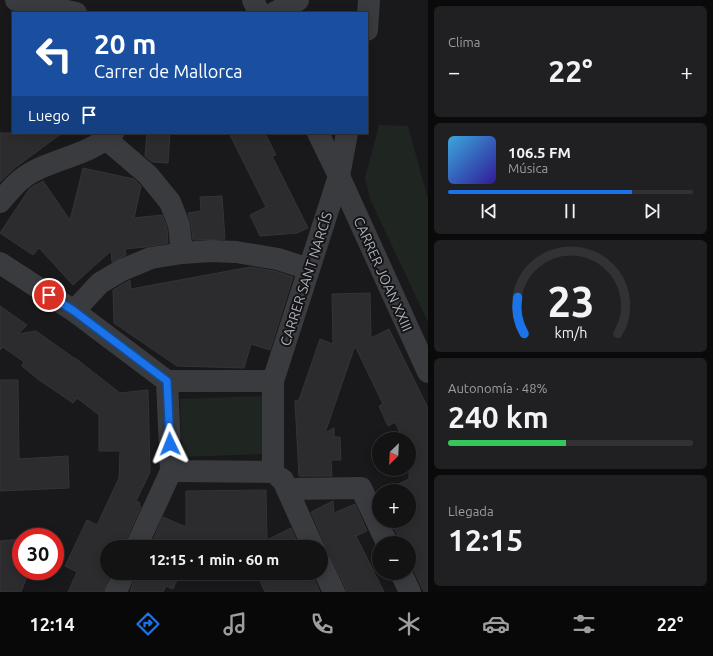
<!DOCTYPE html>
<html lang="es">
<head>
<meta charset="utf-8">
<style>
	body { margin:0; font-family:Ubuntu,sans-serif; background:#202022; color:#f1f3f6; height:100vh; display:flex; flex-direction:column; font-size:15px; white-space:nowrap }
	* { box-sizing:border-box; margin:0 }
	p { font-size:13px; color:#9d9ea0 }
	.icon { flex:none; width:22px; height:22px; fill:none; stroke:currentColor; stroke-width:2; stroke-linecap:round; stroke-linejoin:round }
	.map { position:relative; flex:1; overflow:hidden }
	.side { display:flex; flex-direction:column; gap:6px; padding:6px; background:#0a0a0b; width:285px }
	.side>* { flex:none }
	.banner { position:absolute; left:12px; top:12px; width:356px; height:122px; border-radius:0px; box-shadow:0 2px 10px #0003,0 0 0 1px #323234; background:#1a4fa0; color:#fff; overflow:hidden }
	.needle { width:26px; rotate:204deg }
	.fabs { position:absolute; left:372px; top:432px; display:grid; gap:8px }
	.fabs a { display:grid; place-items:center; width:44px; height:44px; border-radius:50%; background:#131314; box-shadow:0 2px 10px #0003,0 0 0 1px #323234; font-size:20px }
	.speed { position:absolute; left:12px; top:528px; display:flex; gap:8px; font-size:20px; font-weight:700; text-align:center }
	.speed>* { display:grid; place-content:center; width:52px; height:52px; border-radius:50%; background:#131314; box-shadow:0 2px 10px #0003,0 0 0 1px #323234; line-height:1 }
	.speed .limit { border:6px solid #d22; background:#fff; color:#111 }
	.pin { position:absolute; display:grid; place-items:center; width:34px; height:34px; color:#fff; margin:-17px; border:2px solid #fff; border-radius:50%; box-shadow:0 1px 4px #0007 }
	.me { position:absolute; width:44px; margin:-22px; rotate:358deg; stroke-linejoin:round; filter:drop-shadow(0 0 3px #0008) }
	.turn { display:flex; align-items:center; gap:14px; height:84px; padding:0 16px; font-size:18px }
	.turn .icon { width:52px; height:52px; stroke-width:2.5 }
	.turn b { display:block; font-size:28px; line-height:34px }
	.then { display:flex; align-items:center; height:38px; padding:0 16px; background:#0003; gap:8px; font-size:15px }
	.big { font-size:30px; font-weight:700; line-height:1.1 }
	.side .card { flex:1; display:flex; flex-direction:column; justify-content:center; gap:6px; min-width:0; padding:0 14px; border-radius:6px; background:#202022 }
	.side .dial { align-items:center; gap:0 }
	.dial svg { height:104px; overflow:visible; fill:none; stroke:#323234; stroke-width:7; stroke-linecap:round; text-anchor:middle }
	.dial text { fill:#f1f3f6; stroke:none }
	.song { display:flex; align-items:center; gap:12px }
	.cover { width:48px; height:48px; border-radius:6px; background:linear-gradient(135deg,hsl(200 70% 55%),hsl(250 70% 35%)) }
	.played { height:4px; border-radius:2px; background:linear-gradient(90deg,#1a73e8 75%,#323234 75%) }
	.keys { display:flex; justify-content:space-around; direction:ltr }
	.heat { display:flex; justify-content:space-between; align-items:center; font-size:22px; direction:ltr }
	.charge { height:6px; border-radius:3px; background:linear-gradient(90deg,#34c759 48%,#323234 0) }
	.trip { position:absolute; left:100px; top:540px; width:228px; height:40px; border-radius:20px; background:#131314; box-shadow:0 2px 10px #0003,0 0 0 1px #323234; font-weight:700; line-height:40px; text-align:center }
	.menu { display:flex; height:64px; justify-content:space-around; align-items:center; background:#080808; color:#9d9ea0 }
	.menu .icon { width:28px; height:28px }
	.menu .selected { color:#1a73e8 }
	.menu b { font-size:18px; color:#f1f3f6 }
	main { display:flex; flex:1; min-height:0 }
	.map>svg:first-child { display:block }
</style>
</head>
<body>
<main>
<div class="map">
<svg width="428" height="592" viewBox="0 0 428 592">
	<rect width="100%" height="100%" fill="#19191b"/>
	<g fill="#1f2521">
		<polygon points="379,125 408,126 428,199 428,322 370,199 365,178"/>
		<polygon points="263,396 265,454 182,457 180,399"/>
	</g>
	<g fill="#2c2c2f" stroke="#343336">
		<polygon points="0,133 62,133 16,167 0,182"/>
		<polygon points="147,133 170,133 168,163 152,162 145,156"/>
		<polygon points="229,133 265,133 276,155 272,156 308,228 297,233 260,236 250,215 266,207"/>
		<polygon points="83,168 134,179 141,186 134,218 162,215 167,228 168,243 145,247 125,249 126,255 112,262 111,251 73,285 39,248 33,255 0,233 30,188 43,181 70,220"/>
		<polygon points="222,196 225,239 193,240 191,223 188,213 201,211 200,197"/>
		<polygon points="250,267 275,271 293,277 270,350 251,344 244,368 177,366 114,323 113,290 130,280 131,289"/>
		<polygon points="370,293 371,338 389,329 428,408 428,592 424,592 409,560 409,543 401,543 391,521 409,521 409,491 383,491 409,479 409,439 403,439 395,422 388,426 379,406 383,404 355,346 325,433 334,428 334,437 340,437 341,460 331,460 332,476 299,476 295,401 299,400 320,339 333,344 332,294"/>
		<polygon points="0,306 27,325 18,334 36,331 74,358 75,358 120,393 148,390 150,472 136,501 140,503 139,506 141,507 125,542 124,547 107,547 107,573 110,573 104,592 68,592 77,572 65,566 87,520 97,525 119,478 120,451 99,451 99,415 77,398 73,403 39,380 22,366 24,362 3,347 0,350"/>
		<polygon points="0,380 18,380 19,459 68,456 69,488 0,491"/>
		<polygon points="266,490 267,540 291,528 299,547 150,547 163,517 186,527 186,491"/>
		<polygon points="333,501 334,513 355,504 367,531 356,536 384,592 346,592 345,587 332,559 328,554 324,552 325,548 324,542 311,512"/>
		<polygon points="21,539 21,571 29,571 21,592 0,592 0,541"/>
		<polygon points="136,573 180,573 173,589 166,586 163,592 130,592"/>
		<polygon points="260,573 311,573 320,592 265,592 259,578 262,576"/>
	</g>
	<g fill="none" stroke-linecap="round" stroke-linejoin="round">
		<g stroke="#3a3b3f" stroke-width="22">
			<polyline points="16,0 76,13"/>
			<polyline points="253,0 259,13"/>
			<polyline points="274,13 298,0"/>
			<polyline points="367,30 369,0"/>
			<polyline points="318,133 339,176 428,372"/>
			<polyline points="106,139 148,175 170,202 179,225 182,253"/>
			<path d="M0,202c10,-12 20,-24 34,-31 25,-13 59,-18 79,-38"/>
			<polyline points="0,263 74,311 167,381"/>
			<polyline points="74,311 100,283 122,270 151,258 182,253 211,251 236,252 278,259 309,269"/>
			<polyline points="273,381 167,381 171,471 273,472 273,381 339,176 347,133"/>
			<polyline points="280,478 283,480 287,489 313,547"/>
			<polyline points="287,489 361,488 387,543"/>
			<polyline points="136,547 171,471"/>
			<polyline points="321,564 334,592"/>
			<polyline points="401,573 410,592"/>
			<polyline points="116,592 124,573"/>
		</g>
	</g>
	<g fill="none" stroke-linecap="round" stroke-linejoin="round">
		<g stroke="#114b97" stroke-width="10">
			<polyline id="route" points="49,295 74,311 167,381 170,444"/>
		</g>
		<use href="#route" stroke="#1a73e8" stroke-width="7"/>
	</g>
	<g text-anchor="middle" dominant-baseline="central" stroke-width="4" stroke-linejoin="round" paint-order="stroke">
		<g font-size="14" fill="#adafb9" stroke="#141416">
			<text transform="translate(383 274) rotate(66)">CARRER JOAN XXIII</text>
			<text transform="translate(306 279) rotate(-72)">CARRER SANT NARCÍS</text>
		</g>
	</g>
</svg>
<div class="fabs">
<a><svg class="needle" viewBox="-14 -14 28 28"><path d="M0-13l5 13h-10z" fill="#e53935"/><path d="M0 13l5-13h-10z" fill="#9d9ea0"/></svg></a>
<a>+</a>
<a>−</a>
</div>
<div class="speed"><div class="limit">30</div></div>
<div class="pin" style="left:49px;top:295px;background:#d93025"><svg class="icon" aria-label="arrive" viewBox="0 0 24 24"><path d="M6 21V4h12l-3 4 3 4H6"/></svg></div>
<svg class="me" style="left:170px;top:444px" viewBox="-20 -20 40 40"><path d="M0-17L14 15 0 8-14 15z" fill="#1a73e8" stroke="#fff" stroke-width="4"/></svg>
<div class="trip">12:15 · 1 min · 60 m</div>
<div class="banner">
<div class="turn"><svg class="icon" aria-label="left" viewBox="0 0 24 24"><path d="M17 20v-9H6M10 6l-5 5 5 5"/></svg><div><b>20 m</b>Carrer de Mallorca</div></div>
<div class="then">Luego<svg class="icon" aria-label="arrive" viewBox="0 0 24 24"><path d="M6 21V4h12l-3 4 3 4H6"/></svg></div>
</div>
</div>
<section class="side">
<div class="card"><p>Clima</p>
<div class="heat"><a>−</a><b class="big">22°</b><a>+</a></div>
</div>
<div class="card">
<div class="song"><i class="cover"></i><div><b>106.5 FM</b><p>Música</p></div></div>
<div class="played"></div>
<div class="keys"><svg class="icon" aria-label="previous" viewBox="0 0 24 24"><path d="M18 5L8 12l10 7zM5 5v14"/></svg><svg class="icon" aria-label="pause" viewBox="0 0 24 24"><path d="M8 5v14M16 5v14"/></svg><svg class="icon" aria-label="next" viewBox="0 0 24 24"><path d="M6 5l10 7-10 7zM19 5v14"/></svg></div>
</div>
<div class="card dial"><svg viewBox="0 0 100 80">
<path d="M14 69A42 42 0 1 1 86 69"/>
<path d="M14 69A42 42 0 0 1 9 41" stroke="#1a73e8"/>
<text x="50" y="56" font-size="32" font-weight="700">23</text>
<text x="50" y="72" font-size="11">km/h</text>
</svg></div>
<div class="card"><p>Autonomía · 48%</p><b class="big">240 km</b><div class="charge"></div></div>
<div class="card"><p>Llegada</p><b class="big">12:15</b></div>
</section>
</main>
<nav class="menu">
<b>12:14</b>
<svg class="icon selected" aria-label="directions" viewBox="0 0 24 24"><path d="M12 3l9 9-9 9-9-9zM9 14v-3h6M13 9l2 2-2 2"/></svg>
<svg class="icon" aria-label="music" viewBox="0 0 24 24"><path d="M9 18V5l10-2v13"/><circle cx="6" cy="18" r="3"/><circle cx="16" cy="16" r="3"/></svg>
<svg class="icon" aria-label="phone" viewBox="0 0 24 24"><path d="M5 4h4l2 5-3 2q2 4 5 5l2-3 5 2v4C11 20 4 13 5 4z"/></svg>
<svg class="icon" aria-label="climate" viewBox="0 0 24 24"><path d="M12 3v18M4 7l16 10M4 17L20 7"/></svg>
<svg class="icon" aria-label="car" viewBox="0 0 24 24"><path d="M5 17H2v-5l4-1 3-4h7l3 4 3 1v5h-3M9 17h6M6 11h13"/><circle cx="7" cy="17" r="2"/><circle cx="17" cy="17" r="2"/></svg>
<svg class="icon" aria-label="filters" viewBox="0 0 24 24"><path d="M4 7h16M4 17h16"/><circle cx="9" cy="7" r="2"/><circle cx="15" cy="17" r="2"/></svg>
<b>22°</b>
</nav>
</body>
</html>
